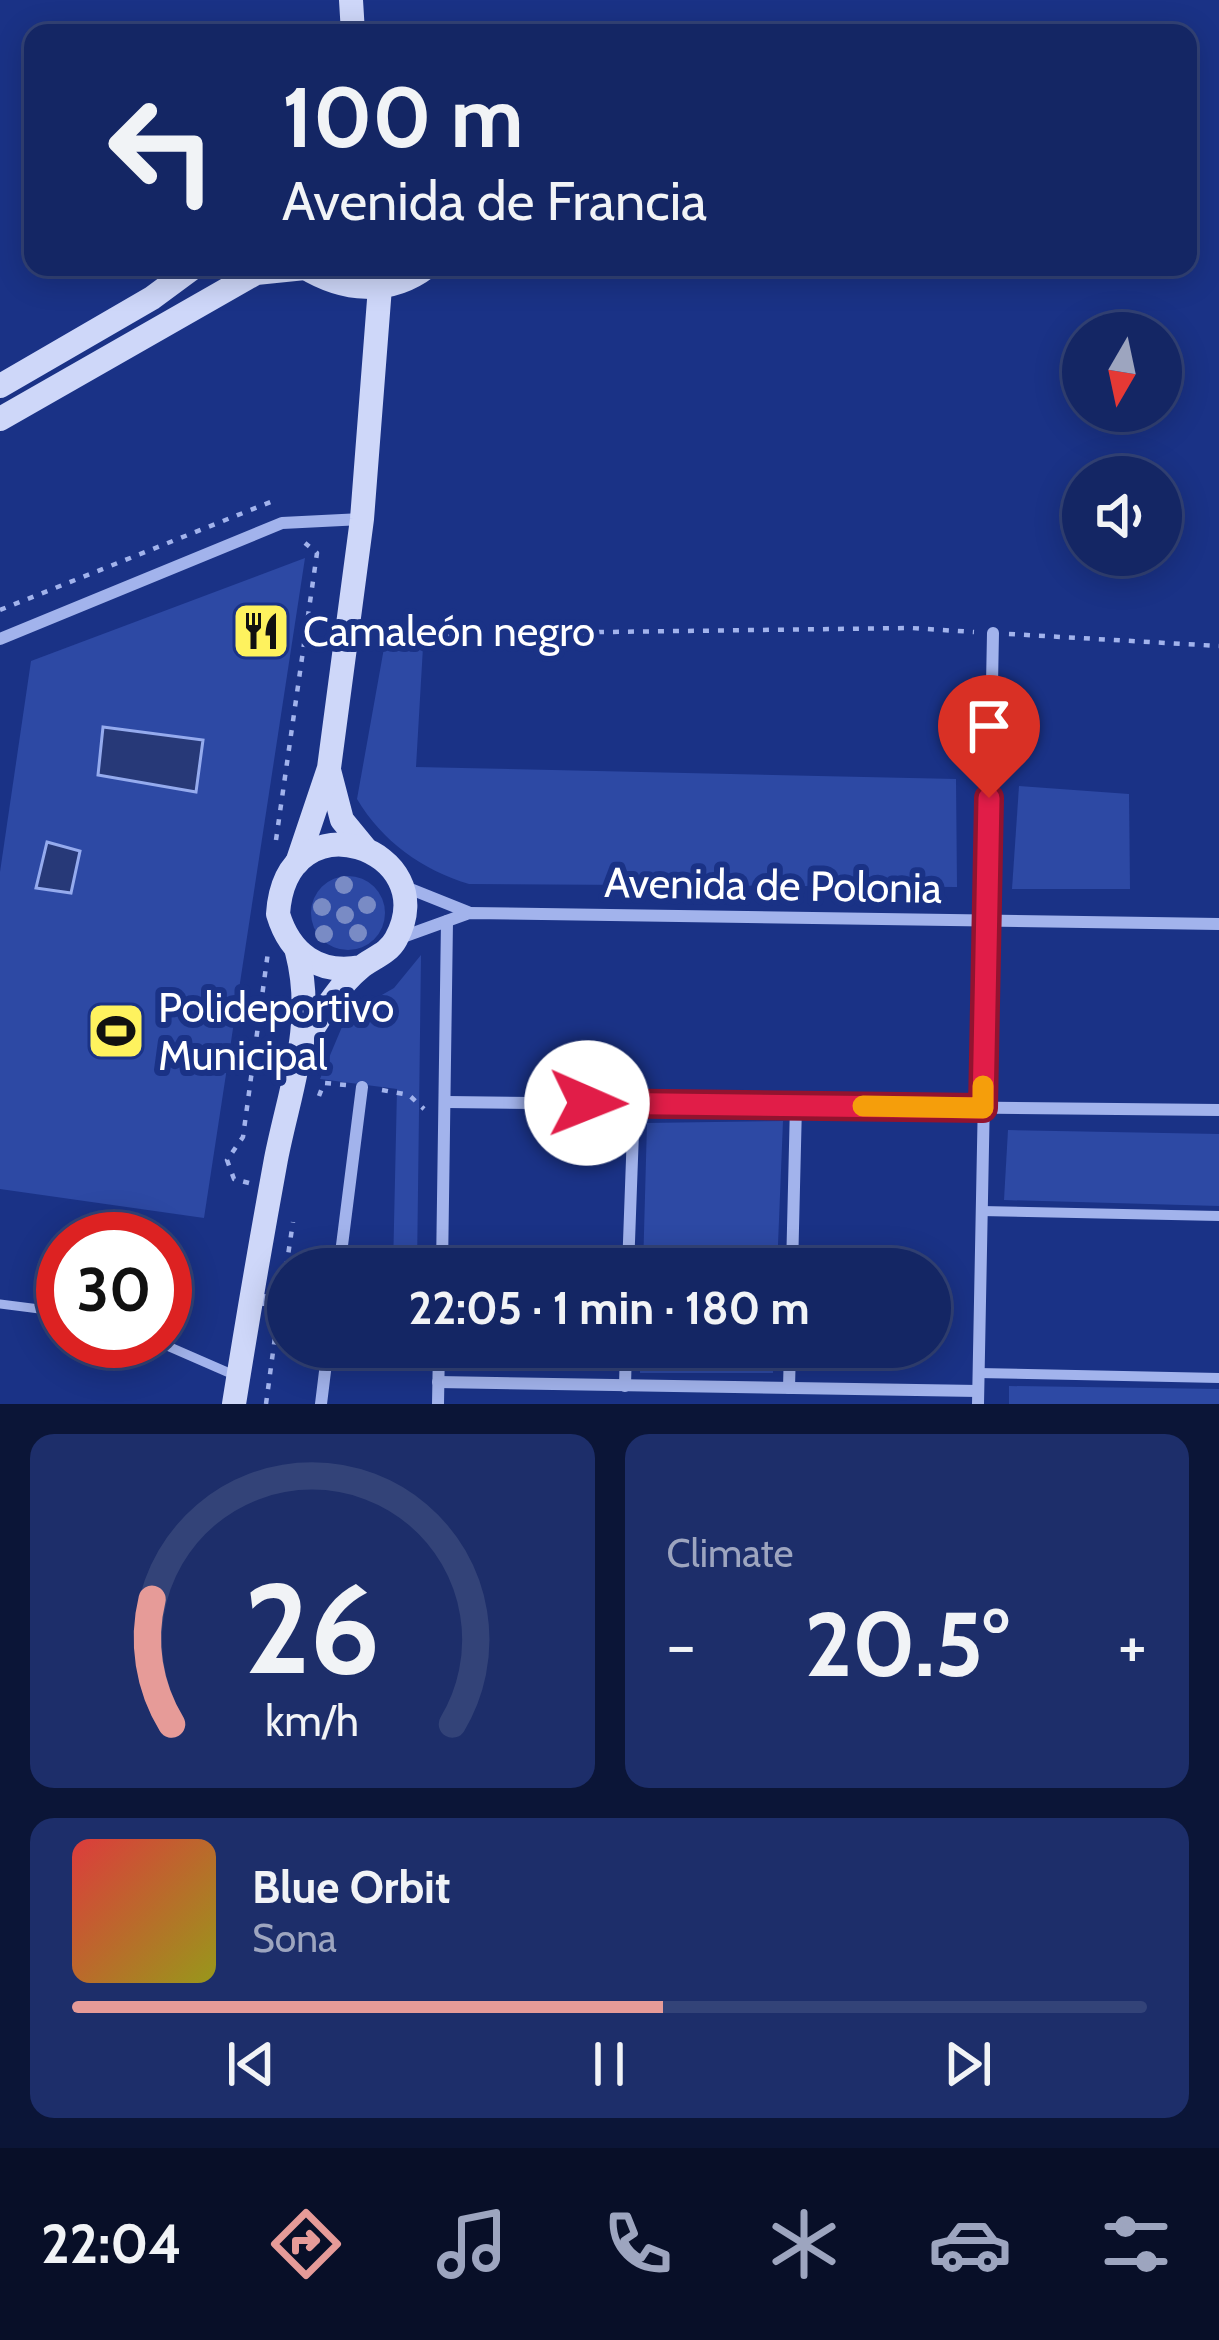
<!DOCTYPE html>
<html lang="en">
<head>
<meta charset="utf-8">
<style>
	body { margin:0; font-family:Cabin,sans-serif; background:#1d2e6a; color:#f1f3f6; height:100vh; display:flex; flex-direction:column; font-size:45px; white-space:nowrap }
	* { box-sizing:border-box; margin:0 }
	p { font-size:39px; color:#9da5bf }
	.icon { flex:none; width:66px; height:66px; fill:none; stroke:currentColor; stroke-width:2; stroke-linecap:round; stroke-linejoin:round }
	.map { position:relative; height:1404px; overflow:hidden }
	.details { display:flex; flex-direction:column; gap:30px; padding:30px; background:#0b1537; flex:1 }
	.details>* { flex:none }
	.guide { position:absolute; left:24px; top:24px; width:1173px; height:252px; border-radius:24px; box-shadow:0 6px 30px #0003,0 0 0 3px #334378; background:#142664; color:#f1f3f6; overflow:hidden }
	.needle { width:78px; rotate:189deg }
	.controls { position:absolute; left:1062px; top:312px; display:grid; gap:24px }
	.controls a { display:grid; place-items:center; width:120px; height:120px; border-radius:50%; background:#142664; box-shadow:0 6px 30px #0003,0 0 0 3px #334378; font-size:60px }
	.speed { position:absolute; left:36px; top:1212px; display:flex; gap:24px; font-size:60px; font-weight:700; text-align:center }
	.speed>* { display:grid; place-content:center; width:156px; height:156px; border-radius:50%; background:#142664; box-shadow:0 6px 30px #0003,0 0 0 3px #334378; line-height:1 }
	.speed .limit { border:18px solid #d22; background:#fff; color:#111 }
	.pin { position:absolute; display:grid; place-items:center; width:102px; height:102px; color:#fff; margin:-123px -51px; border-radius:50% 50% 50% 0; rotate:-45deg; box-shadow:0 0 12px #0007 }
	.pin .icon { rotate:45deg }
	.me { position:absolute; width:132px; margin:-66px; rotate:91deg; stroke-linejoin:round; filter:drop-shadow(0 0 9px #0008) }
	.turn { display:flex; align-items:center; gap:42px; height:252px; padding:0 60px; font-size:54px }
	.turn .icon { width:156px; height:156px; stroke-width:2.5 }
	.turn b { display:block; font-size:84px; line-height:102px }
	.big { font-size:90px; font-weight:800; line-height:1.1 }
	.details .card { flex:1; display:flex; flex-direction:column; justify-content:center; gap:18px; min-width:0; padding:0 42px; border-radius:24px; background:#1d2e6a }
	.details .dial { align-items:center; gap:0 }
	.dial svg { height:312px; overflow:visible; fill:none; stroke:#334378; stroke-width:7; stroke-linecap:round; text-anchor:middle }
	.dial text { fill:#f1f3f6; stroke:none }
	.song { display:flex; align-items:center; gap:36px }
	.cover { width:144px; height:144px; border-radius:18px; background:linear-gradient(135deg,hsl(0 70% 55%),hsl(60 70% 35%)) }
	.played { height:12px; border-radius:6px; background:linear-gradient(90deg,#e69b98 55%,#334378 55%) }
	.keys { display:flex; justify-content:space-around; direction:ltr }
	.heat { display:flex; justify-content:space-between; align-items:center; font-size:66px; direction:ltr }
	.details .tiles { flex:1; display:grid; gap:30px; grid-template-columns:1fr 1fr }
	.card:last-child { grid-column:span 2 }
	.trip { position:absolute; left:267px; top:1248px; width:684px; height:120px; border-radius:60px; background:#142664; box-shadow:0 6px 30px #0003,0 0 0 3px #334378; font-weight:800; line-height:120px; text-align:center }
	.menu { display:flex; height:192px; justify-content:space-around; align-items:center; background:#080f28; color:#9da5bf }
	.menu .icon { width:84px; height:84px }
	.menu .active { color:#e69b98 }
	.menu b { font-size:54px; color:#f1f3f6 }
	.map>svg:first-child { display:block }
</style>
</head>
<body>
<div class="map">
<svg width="1219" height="1404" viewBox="0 0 1219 1404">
	<rect width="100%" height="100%" fill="#1a3286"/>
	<g fill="#2d49a4">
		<polygon points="305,558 204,1218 0,1189 0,872 31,661"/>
		<path d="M423,647l-7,120 540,12 1,108 -488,-3c-47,-14 -87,-43 -112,-85l27,-151z"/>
		<polygon points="1019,786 1129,794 1130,889 1012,889"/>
		<circle cx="348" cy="913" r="37"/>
		<polygon points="421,955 417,1269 393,1269 397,1089 320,1079 347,1015 394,988"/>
		<polygon points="783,1121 777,1269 643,1269 647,1123"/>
		<polygon points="1008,1130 1219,1134 1219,1206 1004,1200"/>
		<polygon points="640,1347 774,1347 773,1373 640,1373"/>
		<polygon points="1009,1386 1219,1389 1219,1404 1009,1404"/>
	</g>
	<g fill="#273978" stroke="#95abee" stroke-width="3">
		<polygon points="103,727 203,740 196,792 98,775"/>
		<polygon points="47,842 80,851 71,893 36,888"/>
	</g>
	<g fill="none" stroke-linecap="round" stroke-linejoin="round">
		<g stroke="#a2b3ec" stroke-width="4.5" stroke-dasharray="6 9" stroke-linecap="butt">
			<polyline points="0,610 273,501 275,506"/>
			<polyline points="1009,634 1219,646"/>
			<polyline points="373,635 911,628 974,632"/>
			<polyline points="276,840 317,553 305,543"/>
			<polyline points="382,1090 409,1095 424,1109"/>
			<polyline points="319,1096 324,1083 347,1085"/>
			<polyline points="249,1183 234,1179 227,1160 243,1137 268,952"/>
			<polyline points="284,1282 293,1222"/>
			<polyline points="266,1404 277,1322"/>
		</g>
		<g stroke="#a2b3ec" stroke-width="9">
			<polyline points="0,1304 63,1312"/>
			<polyline points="156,1341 234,1375"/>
		</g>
		<g stroke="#a2b3ec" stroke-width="10">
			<polyline points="981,1211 1219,1216"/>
			<polyline points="978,1373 1219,1378"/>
		</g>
		<g stroke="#a2b3ec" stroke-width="12">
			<polyline points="0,639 282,523 362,519"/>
			<polyline points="403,886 468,912"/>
			<polyline points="397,939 469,913 1219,924"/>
			<polyline points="447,1102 1219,1110"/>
			<polyline points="339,1269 362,1087"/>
			<polyline points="442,1269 447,921"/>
			<polyline points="628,1269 634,1104"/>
			<polyline points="792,1269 796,1105"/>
			<polyline points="252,1299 288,1302"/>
			<polyline points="438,1382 978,1391"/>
			<polyline points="625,1386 626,1347"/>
			<polyline points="789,1388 790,1347"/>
			<polyline points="321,1404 328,1347"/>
			<polyline points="438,1404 439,1347"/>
			<polyline points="978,1404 993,633"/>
		</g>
		<g stroke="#ced7f9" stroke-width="24">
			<polyline points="351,0 353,33"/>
			<path d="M304,267c39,24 85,29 123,0"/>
			<polyline points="0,386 152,298 194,267"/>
			<polyline points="0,419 256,273 305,268"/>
			<polyline points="329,770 342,820 365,848"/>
			<polyline points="297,863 329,768 362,519 380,287"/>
			<path d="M305,1041c16,-25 32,-54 55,-73 12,-10 28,-14 36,-29 49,-90 -110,-146 -118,-25 12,40 41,61 83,53"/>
			<path d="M234,1404c13,-82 27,-163 42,-245 14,-71 40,-134 21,-207"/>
		</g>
	</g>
	<g fill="#798bc5">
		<circle cx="344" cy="885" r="9"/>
		<circle cx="367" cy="905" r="9"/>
		<circle cx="322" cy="907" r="9"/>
		<circle cx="345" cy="915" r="9"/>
		<circle cx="358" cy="933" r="9"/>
		<circle cx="324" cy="934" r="9"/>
	</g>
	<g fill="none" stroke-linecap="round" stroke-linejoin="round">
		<g stroke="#92132f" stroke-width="30">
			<polyline id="route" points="587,1103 983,1108 989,798"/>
		</g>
		<use href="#route" stroke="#e11d48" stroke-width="21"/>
		<polyline stroke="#f59e0b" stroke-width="21" points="863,1106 983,1108 983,1086"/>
	</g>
	<defs>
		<g id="restaurant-square" transform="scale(3)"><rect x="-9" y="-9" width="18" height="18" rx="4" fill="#fef25e" stroke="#1a3286"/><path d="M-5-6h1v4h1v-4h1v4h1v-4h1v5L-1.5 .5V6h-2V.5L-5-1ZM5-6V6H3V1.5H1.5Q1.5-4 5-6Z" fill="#111"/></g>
		<g id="stadium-square" transform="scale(3)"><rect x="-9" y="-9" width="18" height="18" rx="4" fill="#fef25e" stroke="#1a3286"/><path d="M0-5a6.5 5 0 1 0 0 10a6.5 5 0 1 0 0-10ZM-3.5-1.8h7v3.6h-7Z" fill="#111"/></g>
	</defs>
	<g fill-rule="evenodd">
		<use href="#restaurant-square" x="261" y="631"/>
		<use href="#stadium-square" x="116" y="1031"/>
	</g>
	<g text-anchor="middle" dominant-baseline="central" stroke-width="12" stroke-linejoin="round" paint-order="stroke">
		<g font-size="42" fill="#fff" stroke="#1a3286" text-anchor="start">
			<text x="303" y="631">Camaleón negro</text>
			<text x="158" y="1007">Polideportivo<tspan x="158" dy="48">Municipal</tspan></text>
		</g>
		<g font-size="42" fill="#fff" stroke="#1a3286">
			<text transform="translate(773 885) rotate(1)">Avenida de Polonia</text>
		</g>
	</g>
</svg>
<div class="controls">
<a><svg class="needle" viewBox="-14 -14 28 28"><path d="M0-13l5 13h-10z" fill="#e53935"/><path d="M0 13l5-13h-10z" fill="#9da5bf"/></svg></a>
<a><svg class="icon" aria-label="sound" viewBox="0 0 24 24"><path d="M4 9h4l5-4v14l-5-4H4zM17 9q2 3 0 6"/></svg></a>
</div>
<div class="speed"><div class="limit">30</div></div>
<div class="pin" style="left:989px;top:798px;background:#d93025"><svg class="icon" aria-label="arrive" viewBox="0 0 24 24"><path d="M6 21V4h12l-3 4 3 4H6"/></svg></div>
<svg class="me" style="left:587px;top:1103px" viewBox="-20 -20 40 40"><circle r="19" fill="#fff"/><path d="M0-13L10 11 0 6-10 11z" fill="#e11d48"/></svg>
<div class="trip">22:05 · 1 min · 180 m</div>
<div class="guide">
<div class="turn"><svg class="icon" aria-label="left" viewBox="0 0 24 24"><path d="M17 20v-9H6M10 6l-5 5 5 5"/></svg><div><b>100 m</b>Avenida de Francia</div></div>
</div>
</div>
<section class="details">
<div class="tiles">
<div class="card dial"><svg viewBox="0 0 100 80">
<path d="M14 69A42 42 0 1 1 86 69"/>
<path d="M14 69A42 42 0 0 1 9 37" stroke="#e69b98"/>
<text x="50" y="56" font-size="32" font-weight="700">26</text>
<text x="50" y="72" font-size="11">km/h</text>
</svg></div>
<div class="card"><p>Climate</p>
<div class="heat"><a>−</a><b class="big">20.5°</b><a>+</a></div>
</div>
<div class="card">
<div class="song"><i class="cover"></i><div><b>Blue Orbit</b><p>Sona</p></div></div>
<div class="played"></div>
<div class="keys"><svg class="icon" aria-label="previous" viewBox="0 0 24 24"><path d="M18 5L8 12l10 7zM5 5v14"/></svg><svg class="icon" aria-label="pause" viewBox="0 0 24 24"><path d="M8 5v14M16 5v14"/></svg><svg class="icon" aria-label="next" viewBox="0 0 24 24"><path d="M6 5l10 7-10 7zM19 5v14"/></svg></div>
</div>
</div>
</section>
<nav class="menu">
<b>22:04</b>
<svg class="icon active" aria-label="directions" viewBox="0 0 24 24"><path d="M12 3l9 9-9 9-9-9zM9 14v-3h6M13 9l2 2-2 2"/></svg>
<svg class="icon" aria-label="music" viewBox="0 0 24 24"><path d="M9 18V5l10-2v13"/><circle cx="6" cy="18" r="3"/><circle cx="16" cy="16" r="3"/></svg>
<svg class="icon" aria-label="phone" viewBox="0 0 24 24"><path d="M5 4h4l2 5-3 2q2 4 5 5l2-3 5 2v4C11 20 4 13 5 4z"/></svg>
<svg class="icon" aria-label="climate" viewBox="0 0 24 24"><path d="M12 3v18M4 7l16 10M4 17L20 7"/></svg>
<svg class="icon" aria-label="car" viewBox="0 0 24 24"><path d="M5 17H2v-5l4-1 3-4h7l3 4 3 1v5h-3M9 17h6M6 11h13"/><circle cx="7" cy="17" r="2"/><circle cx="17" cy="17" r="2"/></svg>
<svg class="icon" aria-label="filters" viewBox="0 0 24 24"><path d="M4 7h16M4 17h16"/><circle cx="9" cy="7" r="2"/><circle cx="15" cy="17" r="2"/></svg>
</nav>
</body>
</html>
